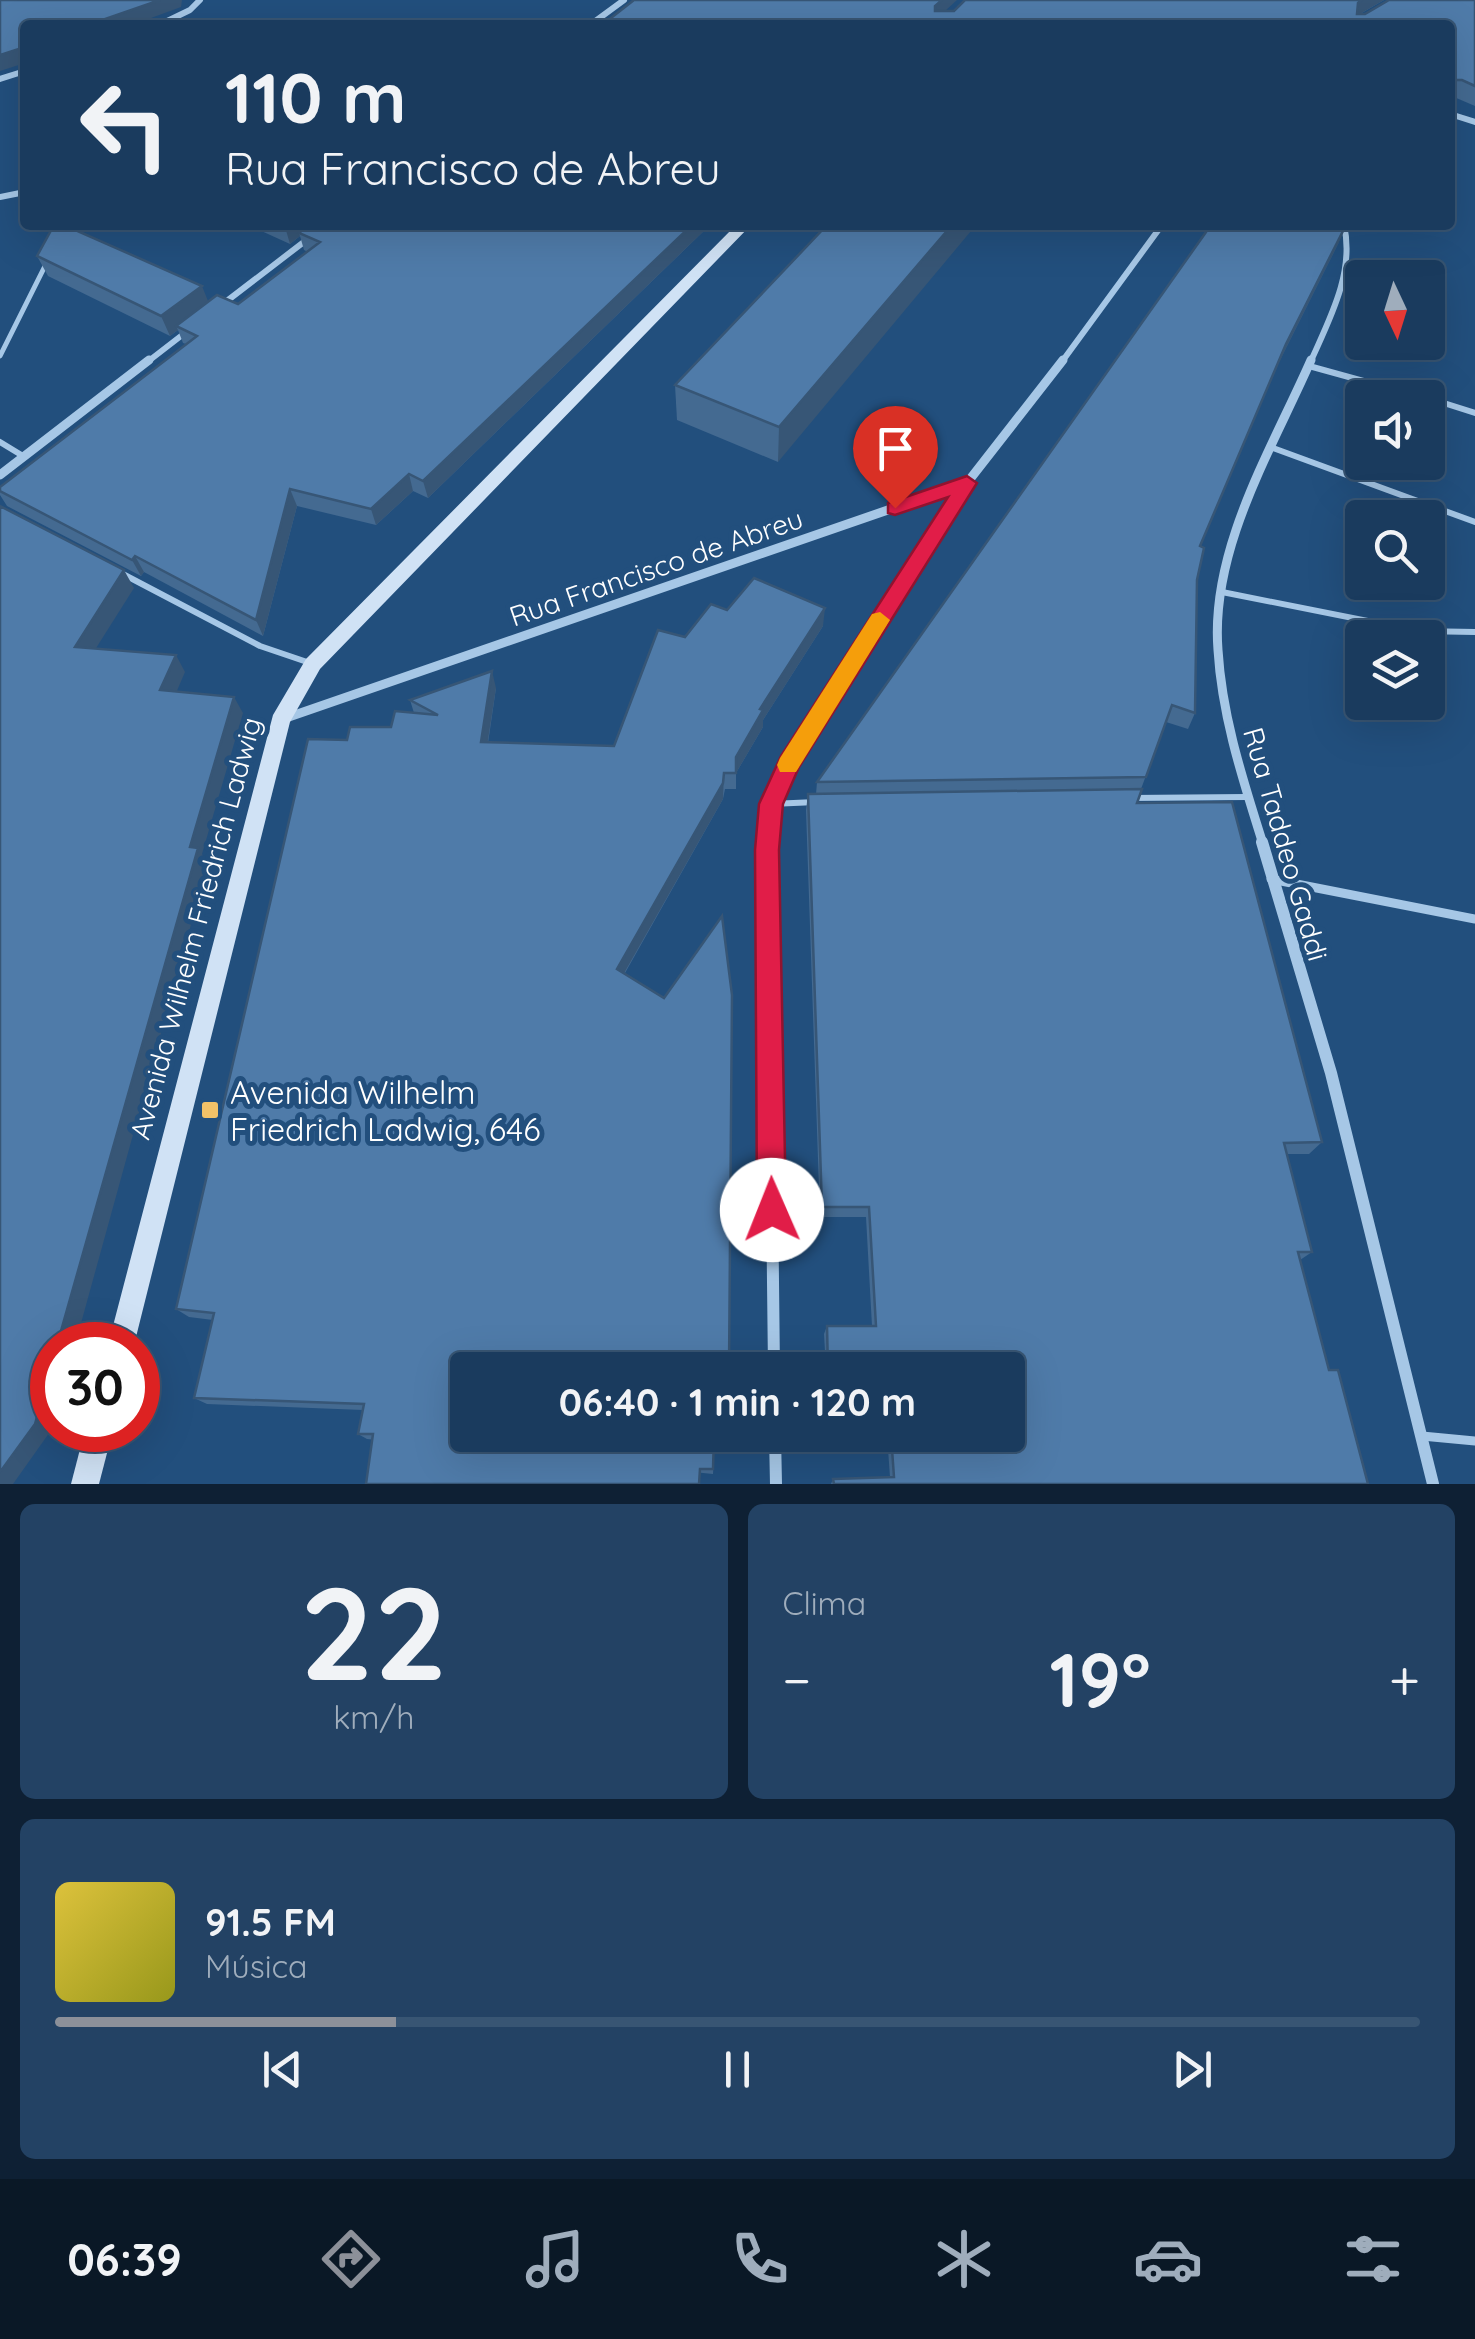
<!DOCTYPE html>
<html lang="pt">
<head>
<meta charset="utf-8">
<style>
	body { margin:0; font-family:Quicksand,sans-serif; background:#234264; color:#f1f3f6; height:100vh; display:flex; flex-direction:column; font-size:38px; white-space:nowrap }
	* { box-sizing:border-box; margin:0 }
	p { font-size:32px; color:#9fadbc }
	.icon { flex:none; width:55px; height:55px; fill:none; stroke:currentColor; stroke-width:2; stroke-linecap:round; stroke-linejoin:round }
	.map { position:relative; height:1484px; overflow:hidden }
	.details { display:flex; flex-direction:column; gap:20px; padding:20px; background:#0e2034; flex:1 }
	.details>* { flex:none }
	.top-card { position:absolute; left:20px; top:20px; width:1435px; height:210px; border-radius:10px; box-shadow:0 10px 40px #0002,0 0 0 2px #385573; background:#1a3b5e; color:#f1f3f6; overflow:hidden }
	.needle { width:65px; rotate:176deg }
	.buttons { position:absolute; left:1345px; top:260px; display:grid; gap:20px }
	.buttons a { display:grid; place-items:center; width:100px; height:100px; border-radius:10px; background:#1a3b5e; box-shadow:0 10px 40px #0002,0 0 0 2px #385573; font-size:50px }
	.speed { position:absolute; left:30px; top:1322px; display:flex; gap:20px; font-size:50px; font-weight:700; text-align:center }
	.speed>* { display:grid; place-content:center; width:130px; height:130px; border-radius:50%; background:#1a3b5e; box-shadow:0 10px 40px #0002,0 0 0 2px #385573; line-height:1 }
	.speed .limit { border:15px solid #d22; background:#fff; color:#111 }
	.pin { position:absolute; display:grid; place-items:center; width:85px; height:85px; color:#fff; margin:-102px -42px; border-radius:50% 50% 50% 0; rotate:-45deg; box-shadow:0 0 10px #0007 }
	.pin .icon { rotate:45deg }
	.me { position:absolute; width:110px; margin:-55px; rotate:359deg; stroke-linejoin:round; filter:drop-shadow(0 0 8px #0008) }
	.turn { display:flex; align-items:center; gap:35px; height:210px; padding:0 40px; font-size:45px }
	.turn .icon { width:130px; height:130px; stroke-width:2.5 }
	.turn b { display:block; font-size:70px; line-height:85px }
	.big { font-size:75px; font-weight:800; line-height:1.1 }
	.details .card { flex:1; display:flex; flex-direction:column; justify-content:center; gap:15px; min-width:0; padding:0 35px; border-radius:15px; background:#234264 }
	.details .dial { align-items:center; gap:0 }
	.dial b { font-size:130px; line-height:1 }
	.song { display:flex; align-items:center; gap:30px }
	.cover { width:120px; height:120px; border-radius:15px; background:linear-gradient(135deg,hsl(50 70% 55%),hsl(60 70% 35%)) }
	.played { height:10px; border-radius:5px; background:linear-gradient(90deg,#8c9099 25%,#385573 25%) }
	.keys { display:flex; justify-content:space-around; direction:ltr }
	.heat { display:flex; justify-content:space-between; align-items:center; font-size:55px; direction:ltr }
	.details .tiles { flex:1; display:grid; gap:20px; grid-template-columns:1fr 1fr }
	.card:last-child { grid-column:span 2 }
	.trip { position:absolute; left:450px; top:1352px; width:575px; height:100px; border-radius:10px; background:#1a3b5e; box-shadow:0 10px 40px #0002,0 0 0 2px #385573; font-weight:800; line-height:100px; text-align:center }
	.menu { display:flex; height:160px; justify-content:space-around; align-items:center; background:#0a1826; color:#9fadbc }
	.menu .icon { width:70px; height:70px }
	.menu .on { color:#8c9099 }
	.menu b { font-size:45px; color:#f1f3f6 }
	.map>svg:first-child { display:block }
</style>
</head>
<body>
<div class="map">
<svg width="1475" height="1484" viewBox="0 0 1475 1484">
	<rect width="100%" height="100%" fill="#224f7d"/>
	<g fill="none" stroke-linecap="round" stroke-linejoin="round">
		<polyline stroke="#a6c7e6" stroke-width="5" points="0,356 47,262"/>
		<g stroke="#a6c7e6" stroke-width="6">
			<polyline points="1309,366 1425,398"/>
			<polyline points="1428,398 1475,413"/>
			<polyline points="0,442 23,456"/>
			<polyline points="1273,448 1475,522"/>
			<polyline points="119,572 260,646 313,664"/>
			<polyline points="1222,592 1418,631 1475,632"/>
			<polyline points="1130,798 1246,797"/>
			<polyline points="771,804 816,802"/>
		</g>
		<g stroke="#a6c7e6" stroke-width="9">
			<polyline points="1271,879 1475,919"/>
			<polyline points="1422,1436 1475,1441"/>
		</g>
		<g stroke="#a6c7e6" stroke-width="6">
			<polyline points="159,25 190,10 200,0"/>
			<polyline points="590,25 624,0"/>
			<polyline points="0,79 25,71"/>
			<polyline points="1450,114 1475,122"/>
			<polyline points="0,197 25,192"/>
			<polyline points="219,307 326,225"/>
			<polyline points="146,363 190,329"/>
			<polyline points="1061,363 1162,225"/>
			<path d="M1310,363c19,-43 45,-90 34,-138"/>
		</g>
		<g stroke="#a6c7e6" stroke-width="9">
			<polyline points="0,475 149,360"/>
			<polyline points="283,719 966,483"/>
			<polyline points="768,844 771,804 789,763 967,483 1063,360"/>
			<path d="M1263,844c-20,-64 -41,-127 -45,-194 -8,-101 54,-201 93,-290"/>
		</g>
		<g stroke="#a6c7e6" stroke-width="12">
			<polyline points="768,842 774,1370"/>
			<polyline points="1262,842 1331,1073 1433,1484"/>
			<polyline points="775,1435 776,1484"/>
		</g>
		<g fill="#d0e2f5" fill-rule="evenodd">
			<polygon points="736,225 751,225 320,669 290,722 134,1345 108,1345 273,715 306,659"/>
			<polygon points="85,1430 113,1430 99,1484 71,1484"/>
		</g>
	</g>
	<g fill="#446a91">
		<polygon points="965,0 1384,0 1360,14 1365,14 1475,0 1475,106 1454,97 1450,97 1450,25 945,11 954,11"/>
		<polygon points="256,225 710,225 428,498 413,491 376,525 297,506 263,636 144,572 141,576 7,506 0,495 0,487 186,344 183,343 178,330 170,336 48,276 37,256 208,302 238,304 308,252 304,250 300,236 290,244 257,229"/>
		<polygon points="827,225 778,462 677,420 675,385"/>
		<polygon points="1339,242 1279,362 1200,546 1197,580 1195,713 1188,729 1166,722 1141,789 1137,803 1322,1142 1309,1154 1287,1154 1312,1252 1300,1260 1329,1370 1368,1484 831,1484 833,1479 890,1477 887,1435 1008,1435 1008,1370 826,1370 824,1334 827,1326 872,1326 866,1217 820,1217 806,810 808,794 816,794 817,782"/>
		<polygon points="727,610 823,626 763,720 763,727 736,773 736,789 725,789 723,799 625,973 468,1370 715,1435 713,1474 367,1439 358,1434 363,1410 207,1404 194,1398 213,1320 189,1317 176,1309 347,740 391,727 414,713 410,700 496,688 488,743 614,746 685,637"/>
	</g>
	<g fill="#375676">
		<polygon points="160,0 182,0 181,7 132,25 88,25"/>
		<polygon points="942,0 957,0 933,22 935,6"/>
		<polygon points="1362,0 1384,0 1351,19 1358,3"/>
		<polygon points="25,47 25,63 0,71 0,55"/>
		<polygon points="287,225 315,225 299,233 300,236 290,244 285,227"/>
		<polygon points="692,225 710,225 428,498 423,481"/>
		<polygon points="952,225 976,225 778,462 779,427"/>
		<polygon points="1346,225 1339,242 1279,362 1286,344"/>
		<polygon points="202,286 210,306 176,326 178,330 170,336 161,316"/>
		<polygon points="409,474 413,491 376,525 371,509"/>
		<polygon points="290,489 297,506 263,636 256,620"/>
		<polygon points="135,556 144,572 141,576 132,560"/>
		<polygon points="124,570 134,588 86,664 75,647"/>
		<polygon points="825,608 823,626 763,720 763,727 736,773 736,757 760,709"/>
		<polygon points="176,655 185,672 170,707 160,690"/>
		<polygon points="492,671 496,688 485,759 481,742"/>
		<polygon points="234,697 243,713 202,854 208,863 75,1345 57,1345 190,847"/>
		<polygon points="724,773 723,799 619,982 617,969"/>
		<polygon points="52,1362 52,1429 13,1484 0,1484 0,1472"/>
	</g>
	<g fill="#4f7ba9" stroke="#375676" stroke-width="2.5">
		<polygon points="0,0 160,0 88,25 25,25 25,47 0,55"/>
		<polygon points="634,0 942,0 935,6 935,11 954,11 965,0 1362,0 1358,3 1357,14 1365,14 1389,0 1475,0 1475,86 1462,80 1450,80 1450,25 602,25"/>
		<polygon points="54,225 64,225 202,286 161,316 37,256"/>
		<polygon points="309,225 692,225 423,481 409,474 371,509 290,489 256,620 135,556 132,560 0,491 0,487 197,336 176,326 217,295 238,304 320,242 299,233"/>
		<polygon points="827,225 952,225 779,427 675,385"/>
		<polygon points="1211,225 1346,225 1286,344 1200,546 1204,548 1197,580 1195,713 1172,705 1146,777 817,782"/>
		<polygon points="0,506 124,570 75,647 176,655 160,690 234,697 190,847 198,848 57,1345 52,1345 52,1362 35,1424 0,1472"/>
		<polygon points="754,578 825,608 760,709 763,710 736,757 736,773 724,773 723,783 617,969 664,998 722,916 732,995 729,1370 468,1370 468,1435 714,1435 713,1469 700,1469 699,1484 366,1484 373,1434 358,1434 364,1404 194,1398 214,1313 176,1309 308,739 347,740 350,727 391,727 395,711 438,715 410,700 492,671 481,742 614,746 658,630 685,637 711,604 727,610"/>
		<polygon points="1142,789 1137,803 1232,802 1322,1142 1284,1143 1312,1252 1298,1252 1329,1370 1338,1370 1368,1484 834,1484 833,1479 894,1477 891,1435 1008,1435 1008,1370 828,1370 827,1326 876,1326 869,1207 822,1207 808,794"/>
	</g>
	<polygon fill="#e11d48" stroke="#92132f" stroke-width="2.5" points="967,476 977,483 799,767 783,804 779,850 786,1210 782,1220 772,1224 762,1220 757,1210 755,850 759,804 781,756 948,497 895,515 888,513 888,503"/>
	<polygon fill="#f59e0b" points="880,612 890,620 796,772 780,772 777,765 780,758 872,614"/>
	<rect fill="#f2c268" stroke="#224f7d" stroke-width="4" x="200" y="1100" width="20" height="20" rx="5"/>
	<g text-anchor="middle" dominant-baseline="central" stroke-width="10" stroke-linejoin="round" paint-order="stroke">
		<g font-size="28" fill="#fff" stroke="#224f7d">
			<text transform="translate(656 567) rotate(-19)">Rua Francisco de Abreu</text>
			<text transform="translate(1286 844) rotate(74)">Rua Taddeo Gaddi</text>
			<text transform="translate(195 928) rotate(-75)">Avenida Wilhelm Friedrich Ladwig</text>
		</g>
		<g font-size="32" fill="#fff" stroke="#224f7d" text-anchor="start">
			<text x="230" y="1092">Avenida Wilhelm<tspan x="230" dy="37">Friedrich Ladwig, 646</tspan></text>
		</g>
	</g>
</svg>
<div class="buttons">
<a><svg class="needle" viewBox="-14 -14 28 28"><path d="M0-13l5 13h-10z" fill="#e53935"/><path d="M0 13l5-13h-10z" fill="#9fadbc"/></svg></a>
<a><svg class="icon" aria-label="sound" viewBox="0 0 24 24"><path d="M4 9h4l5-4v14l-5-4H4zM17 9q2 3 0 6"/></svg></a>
<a><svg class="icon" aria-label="search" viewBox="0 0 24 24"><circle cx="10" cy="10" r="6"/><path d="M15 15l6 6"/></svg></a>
<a><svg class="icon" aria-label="layers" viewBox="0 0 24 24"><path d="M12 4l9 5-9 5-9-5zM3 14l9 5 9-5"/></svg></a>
</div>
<div class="speed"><div class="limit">30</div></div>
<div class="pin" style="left:895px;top:508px;background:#d93025"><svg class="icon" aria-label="arrive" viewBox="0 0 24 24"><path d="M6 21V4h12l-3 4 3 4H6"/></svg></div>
<svg class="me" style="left:772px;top:1210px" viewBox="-20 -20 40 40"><circle r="19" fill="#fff"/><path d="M0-13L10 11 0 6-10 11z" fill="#e11d48"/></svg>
<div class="trip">06:40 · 1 min · 120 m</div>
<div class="top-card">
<div class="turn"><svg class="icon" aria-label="left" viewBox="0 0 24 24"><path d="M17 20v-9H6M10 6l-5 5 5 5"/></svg><div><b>110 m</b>Rua Francisco de Abreu</div></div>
</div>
</div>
<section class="details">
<div class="tiles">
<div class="card dial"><b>22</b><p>km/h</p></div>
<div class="card"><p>Clima</p>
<div class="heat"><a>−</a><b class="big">19°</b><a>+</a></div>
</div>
<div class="card">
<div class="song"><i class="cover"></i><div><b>91.5 FM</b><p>Música</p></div></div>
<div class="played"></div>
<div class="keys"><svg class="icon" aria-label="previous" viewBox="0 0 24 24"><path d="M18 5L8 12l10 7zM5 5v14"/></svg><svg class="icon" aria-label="pause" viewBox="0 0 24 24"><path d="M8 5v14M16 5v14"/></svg><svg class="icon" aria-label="next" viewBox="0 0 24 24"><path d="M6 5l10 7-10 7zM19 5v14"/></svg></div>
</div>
</div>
</section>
<nav class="menu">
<b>06:39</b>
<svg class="icon on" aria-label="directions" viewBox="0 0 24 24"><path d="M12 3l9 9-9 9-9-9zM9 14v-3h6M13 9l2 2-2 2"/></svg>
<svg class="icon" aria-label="music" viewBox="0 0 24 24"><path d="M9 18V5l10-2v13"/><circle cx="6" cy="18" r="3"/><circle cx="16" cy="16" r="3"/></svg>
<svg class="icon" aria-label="phone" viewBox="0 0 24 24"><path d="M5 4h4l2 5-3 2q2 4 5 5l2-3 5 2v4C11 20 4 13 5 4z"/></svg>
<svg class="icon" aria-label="climate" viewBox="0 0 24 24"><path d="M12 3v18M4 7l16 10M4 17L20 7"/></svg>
<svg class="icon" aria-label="car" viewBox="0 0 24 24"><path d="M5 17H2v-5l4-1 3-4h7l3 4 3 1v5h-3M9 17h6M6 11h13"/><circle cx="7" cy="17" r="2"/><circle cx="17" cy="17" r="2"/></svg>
<svg class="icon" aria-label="filters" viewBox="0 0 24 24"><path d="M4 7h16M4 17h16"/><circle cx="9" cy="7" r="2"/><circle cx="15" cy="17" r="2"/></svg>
</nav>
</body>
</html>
